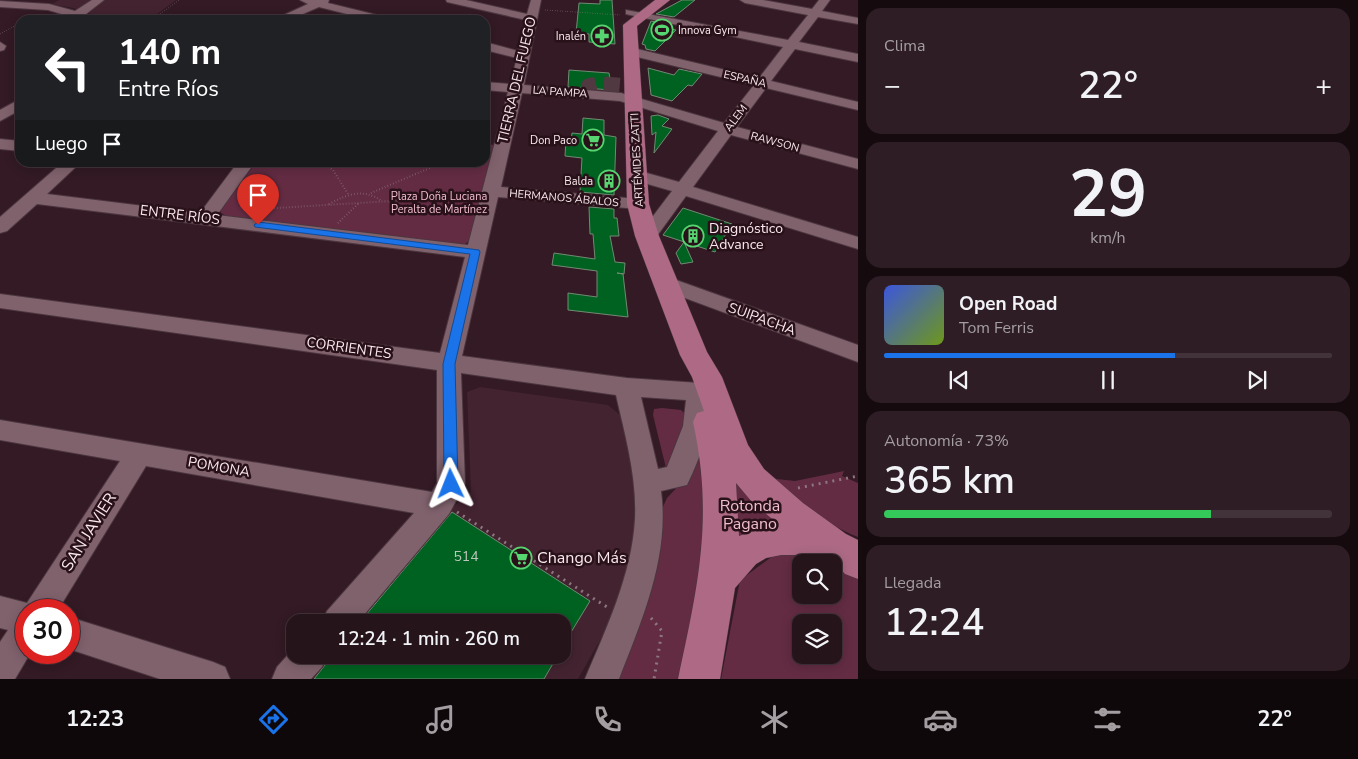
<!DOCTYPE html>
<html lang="es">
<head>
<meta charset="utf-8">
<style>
	body { margin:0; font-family:"Nunito Sans",sans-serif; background:#2e1d24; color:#f1f3f6; height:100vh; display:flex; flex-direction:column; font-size:19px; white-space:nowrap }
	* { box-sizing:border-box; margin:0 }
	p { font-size:16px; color:#a49ea3 }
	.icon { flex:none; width:28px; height:28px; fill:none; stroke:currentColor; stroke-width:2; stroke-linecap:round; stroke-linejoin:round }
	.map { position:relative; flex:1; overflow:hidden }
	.sheet { display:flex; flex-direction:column; gap:8px; padding:8px; background:#150b0f; width:500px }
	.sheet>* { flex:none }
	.top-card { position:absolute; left:15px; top:15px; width:475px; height:152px; border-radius:15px; box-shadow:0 2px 12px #0003,0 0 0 1px #42333a; background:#202124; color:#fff; overflow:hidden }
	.buttons { position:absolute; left:792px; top:554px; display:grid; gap:10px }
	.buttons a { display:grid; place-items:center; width:50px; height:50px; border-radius:10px; background:#26141b; box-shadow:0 2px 12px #0003,0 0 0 1px #42333a; font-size:25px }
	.speed { position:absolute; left:15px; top:599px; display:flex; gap:10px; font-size:25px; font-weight:700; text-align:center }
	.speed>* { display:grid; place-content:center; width:65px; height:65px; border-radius:50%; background:#26141b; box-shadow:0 2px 12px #0003,0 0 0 1px #42333a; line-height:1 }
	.speed .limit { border:8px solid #d22; background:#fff; color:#111 }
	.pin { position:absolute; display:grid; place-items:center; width:42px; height:42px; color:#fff; margin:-51px -21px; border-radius:50% 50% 50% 0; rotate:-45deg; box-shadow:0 0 5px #0007 }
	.pin .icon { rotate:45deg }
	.me { position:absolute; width:55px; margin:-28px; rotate:358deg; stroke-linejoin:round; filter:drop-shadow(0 0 4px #0008) }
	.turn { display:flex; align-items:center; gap:18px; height:105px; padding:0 20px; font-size:22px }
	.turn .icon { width:65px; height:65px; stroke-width:2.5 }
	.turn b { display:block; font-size:35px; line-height:42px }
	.then { display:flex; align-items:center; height:48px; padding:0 20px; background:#0003; gap:10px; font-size:19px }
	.big { font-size:38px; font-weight:600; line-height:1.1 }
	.sheet .card { flex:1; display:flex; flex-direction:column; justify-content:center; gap:8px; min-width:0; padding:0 18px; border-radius:15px; background:#2e1d24 }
	.sheet .dial { align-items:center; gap:0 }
	.dial b { font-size:65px; line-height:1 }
	.song { display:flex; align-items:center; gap:15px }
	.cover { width:60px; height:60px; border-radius:8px; background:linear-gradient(135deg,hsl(230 70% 55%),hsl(80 70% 35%)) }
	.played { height:5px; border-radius:2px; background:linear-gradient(90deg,#1a73e8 65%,#42333a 65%) }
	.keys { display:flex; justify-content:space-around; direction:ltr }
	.heat { display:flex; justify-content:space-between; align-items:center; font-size:28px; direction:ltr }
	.charge { height:8px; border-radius:4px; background:linear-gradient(90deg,#34c759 73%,#42333a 0) }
	.trip { position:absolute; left:286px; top:614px; width:285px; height:50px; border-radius:15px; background:#26141b; box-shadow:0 2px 12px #0003,0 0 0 1px #42333a; font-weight:600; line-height:50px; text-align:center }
	.menu { display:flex; height:80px; justify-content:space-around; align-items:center; background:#0f080b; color:#a49ea3 }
	.menu .icon { width:35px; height:35px }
	.menu .current { color:#1a73e8 }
	.menu b { font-size:22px; color:#f1f3f6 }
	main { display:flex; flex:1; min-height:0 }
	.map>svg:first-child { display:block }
</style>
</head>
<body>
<main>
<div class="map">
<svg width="858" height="679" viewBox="0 0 858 679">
	<rect width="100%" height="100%" fill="#331a24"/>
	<g fill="#432330">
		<polygon points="59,0 176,0 149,20 110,20 73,8 52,4"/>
		<polygon points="480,387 608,405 620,415 636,480 637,532 621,603 578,679 314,679 333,655 562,655 562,622 359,622 449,510 471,492 467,392"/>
	</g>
	<g fill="#632c43" fill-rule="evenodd">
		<polygon points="485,142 493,145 494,149 471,239 465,244 456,245 229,217 221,213 221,207 256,163 485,162"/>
		<polygon points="662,408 681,410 688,417 672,472 666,468 653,415 654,409"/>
		<polygon points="698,442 706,527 690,637 678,679 612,679 662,509 667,498 684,480"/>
		<path d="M844,471l-2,5 16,7v54c-34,-13 -61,-37 -90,-59l27,3z"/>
		<polygon points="732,474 786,521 735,543"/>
		<path d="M817,549l41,24v106h-137l19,-99 41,-30zM801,562h33v33h-33zM801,622h33v33h-33z"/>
	</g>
	<g fill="#006221" stroke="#728a74">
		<polygon points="600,0 612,0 615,44 589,42 589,34 576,33 579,3 600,4"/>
		<polygon points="682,0 695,0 674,17 656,14"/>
		<polygon points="651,21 665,24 662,27 676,30 655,51 646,49 645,45 642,44"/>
		<polygon points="648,68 674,75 679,69 702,74 692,86 688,85 672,101 651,95"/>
		<polygon points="569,70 609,73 612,90 568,87"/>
		<polygon points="658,115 669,119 662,126 672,129 654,153 656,132 652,135 651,116"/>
		<polygon points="583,118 604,120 604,135 616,137 614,195 580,192 582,158 565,156 566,140 571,141 572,133 582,134"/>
		<polygon points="589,207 614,209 614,218 617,218 619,236 610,236 615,262 625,263 624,274 617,273 623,274 628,317 568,310 568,293 597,297 597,271 552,265 554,253 595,259 593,234 590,234"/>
		<polygon points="683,208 732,224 715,252 663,235"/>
		<polygon points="684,242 693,262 681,264 676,253"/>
		<polygon points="452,512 590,601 562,647 562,622 360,622"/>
		<polygon points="333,655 558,655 544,679 314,679"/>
	</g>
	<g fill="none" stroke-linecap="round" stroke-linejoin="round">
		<polyline stroke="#513942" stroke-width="16" stroke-dasharray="16 8" stroke-linecap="butt" points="589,95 589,86 599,84 634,87"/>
		<g stroke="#4c363f" stroke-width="2">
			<g id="minor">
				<polygon points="92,0 104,0 86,14 101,20 82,20 48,10 0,7 0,1 49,4 75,11"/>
				<polygon points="300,0 329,0 328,3 389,18 391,20 371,20 319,7 289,20 273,20 308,4"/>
				<path d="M446,0h20l61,14 4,-14h10l-17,85 97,8 103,30 30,-38 -125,-30 -2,-3 2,-3 4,-1 126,30 24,-31 -153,-32 -4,-1v-4l162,30 20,-25 -63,-12 -5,-3h23l49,9 7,-9h11l-8,11 36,7v6l-40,-7 -19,25 59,12v8l-63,-13 -24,32 87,21v8l-92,-22 -29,39 121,32v10l-127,-34 -38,52 165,50v12l-172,-53 -32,44h-14l-2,-4 34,-45 -42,-12 -2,-4 2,-4 6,-1 43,12 39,-51 -98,-30 -98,-8 -21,94 137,12 6,1 3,4 -3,4 -6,1 -140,-12 -36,159 165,22 72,5 9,3c12,22 -10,77 -21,99l-26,6c9,65 -19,129 -42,188h-34c21,-50 47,-105 50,-160 2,-42 -10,-84 -19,-124l-155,-22 4,111 -16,30 -91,108h-36l5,-11 87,-98 -268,-47 -88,144h-32v42h5l-16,27h-15v-37l8,-12 -8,-2v-32l27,7 93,-142 -120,-21v-20l432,72 5,-9v-113l-437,-62v-14l440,59 25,-96 -428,-53 -30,27 -7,2v-16l63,-55h18l-34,32 153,19 38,-51h17l-38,53 251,30 40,-153 -23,-2v-8l25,2 7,-26 -32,-8v-8l33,9 8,-31 -79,-18zM641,397l45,3 -3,26 -16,41 -9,2z"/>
				<polygon points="0,42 6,46 4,50 0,51"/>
				<polygon points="20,99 20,110 0,121 0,110"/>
				<polygon points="0,139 20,141 20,151 0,149"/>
				<polygon points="665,276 858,345 858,362 658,288 655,283 658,278"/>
				<polygon points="69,617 213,662 225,667 230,679 160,679 69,649"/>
				<polygon points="295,647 295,655 327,655 322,667 311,679 272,679 277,667"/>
			</g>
		</g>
		<g stroke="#4c363f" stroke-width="1">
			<path id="major" d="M655,0h15l-33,26 12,178 10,32 48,116 15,25 26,68 16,24 39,34 43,31 12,6v39l-13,-5 -11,-12 -25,-7h-28l-15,3 -10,6 -21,24 -15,91h-42c20,-93 36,-162 15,-257l4,-9 7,-2 -12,-34 -12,-22 -45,-119 -8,-32 -4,-179zM736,483l16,19 25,21 -38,13z"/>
		</g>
		<g stroke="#8d777f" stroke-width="1" stroke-dasharray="0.5 2" stroke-linecap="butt">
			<polyline points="545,10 620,15"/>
			<polyline points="25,20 32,16"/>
			<polyline points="152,20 179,0"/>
			<polyline points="0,34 20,23"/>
		</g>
		<g stroke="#8d777f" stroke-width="2" stroke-dasharray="0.5 2.5" stroke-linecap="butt">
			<polyline points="321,162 333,170 348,194"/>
			<polyline points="371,193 444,162"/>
			<path d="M329,204c19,-10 34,-16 53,-3"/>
			<polyline points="244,210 473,196"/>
			<polyline points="448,210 470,213"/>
			<polyline points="338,223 358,204"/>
		</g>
		<g stroke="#8d777f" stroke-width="3" stroke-dasharray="2 5" stroke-linecap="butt">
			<polyline points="798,488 858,476"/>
			<polyline points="457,512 607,607"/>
			<polyline points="651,618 662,631 654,679"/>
		</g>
		<use href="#minor" fill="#80626d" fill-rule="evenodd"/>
		<use href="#major" fill="#ae6a85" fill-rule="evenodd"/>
	</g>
	<polygon fill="#1a73e8" stroke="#114b97" points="258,222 479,250 480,252 455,364 458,484 456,488 446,488 444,484 443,364 470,254 255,227 254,225"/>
	<defs>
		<g id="stadium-ring" transform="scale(1.125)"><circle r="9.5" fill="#29111a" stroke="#57d570" stroke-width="1.5"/><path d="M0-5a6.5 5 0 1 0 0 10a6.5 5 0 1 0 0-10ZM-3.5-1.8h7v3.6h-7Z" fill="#57d570"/></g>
		<g id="pharmacy-ring" transform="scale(1.125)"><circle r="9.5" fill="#29111a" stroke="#57d570" stroke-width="1.5"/><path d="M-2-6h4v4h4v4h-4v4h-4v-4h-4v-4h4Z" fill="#57d570"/></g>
		<g id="supermarket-ring" transform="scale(1.125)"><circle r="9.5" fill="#29111a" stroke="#57d570" stroke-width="1.5"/><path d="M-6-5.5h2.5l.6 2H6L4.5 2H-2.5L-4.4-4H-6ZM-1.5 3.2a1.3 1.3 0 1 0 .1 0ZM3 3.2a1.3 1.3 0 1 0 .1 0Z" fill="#57d570"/></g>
		<g id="building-ring" transform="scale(1.125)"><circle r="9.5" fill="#29111a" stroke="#57d570" stroke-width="1.5"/><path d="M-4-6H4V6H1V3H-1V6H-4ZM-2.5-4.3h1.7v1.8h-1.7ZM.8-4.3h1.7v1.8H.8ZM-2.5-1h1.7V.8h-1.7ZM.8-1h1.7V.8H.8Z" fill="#57d570"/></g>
	</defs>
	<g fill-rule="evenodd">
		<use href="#stadium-ring" x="662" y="30"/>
		<use href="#pharmacy-ring" x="602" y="36"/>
		<use href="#supermarket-ring" x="593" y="140"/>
		<use href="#building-ring" x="609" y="181"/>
		<use href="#building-ring" x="693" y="236"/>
		<use href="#supermarket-ring" x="521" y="558"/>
	</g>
	<g text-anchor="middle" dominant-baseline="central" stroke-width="5" stroke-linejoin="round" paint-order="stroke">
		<g font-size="11" fill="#fbe9ef" stroke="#29111a" text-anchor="end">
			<text x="678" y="30" text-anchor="start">Innova Gym</text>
			<text x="586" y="36">Inalén</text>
			<text x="577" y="140">Don Paco</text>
			<text x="593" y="181">Balda</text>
		</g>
		<g font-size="11" fill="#fbe9ef" stroke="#29111a">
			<text transform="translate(745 79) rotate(13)">ESPAÑA</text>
			<text transform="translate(560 92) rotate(4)">LA PAMPA</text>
			<text transform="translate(736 118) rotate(-53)">ALEM</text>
			<text transform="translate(775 142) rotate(15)">RAWSON</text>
			<text transform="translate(637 160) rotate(-93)">ARTÉMIDES ZATTI</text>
			<text transform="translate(564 198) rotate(5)">HERMANOS ÁBALOS</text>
		</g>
		<g font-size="11" fill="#f1bdcf" stroke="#29111a">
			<text x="439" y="196">Plaza Doña Luciana<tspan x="439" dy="13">Peralta de Martínez</tspan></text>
		</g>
		<g font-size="14" fill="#fbe9ef" stroke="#29111a">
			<text transform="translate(517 80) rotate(-77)">TIERRA DEL FUEGO</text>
			<text transform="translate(180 215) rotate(7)">ENTRE RÍOS</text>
			<text transform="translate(762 319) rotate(20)">SUIPACHA</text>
			<text transform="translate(349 348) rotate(8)">CORRIENTES</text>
			<text transform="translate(219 467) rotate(10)">POMONA</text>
		</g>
		<g font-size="14" fill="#fbe9ef" stroke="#29111a" text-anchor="start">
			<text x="709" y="228">Diagnóstico<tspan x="709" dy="16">Advance</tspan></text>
		</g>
		<g font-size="14" fill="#bcc7bc">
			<text x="466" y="556">514</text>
		</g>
		<g font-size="16" fill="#f1bdcf" stroke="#29111a">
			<text x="750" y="506">Rotonda<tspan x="750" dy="18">Pagano</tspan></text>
		</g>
		<g font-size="16" fill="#fbe9ef" stroke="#29111a">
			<text transform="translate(89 532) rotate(-58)">SAN JAVIER</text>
		</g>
		<g font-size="16" fill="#fbe9ef" stroke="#29111a" text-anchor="start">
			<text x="537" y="558">Chango Más</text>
		</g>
	</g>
</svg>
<div class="buttons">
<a><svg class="icon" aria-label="search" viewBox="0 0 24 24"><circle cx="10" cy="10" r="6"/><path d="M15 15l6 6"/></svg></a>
<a><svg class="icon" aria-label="layers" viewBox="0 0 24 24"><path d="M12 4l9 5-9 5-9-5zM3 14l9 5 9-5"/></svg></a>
</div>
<div class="speed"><div class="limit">30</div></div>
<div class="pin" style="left:258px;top:225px;background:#d93025"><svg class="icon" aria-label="arrive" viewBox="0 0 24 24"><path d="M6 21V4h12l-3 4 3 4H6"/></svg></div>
<svg class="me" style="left:451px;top:484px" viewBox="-20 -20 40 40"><path d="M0-17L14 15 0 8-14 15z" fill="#1a73e8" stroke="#fff" stroke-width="4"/></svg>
<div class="trip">12:24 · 1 min · 260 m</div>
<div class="top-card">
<div class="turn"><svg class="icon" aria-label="left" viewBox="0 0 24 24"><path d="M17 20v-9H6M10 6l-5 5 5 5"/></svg><div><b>140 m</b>Entre Ríos</div></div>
<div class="then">Luego<svg class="icon" aria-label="arrive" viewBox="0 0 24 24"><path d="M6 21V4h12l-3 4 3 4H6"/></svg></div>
</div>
</div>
<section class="sheet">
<div class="card"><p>Clima</p>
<div class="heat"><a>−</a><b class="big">22°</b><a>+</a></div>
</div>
<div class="card dial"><b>29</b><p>km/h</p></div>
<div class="card">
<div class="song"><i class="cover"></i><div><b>Open Road</b><p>Tom Ferris</p></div></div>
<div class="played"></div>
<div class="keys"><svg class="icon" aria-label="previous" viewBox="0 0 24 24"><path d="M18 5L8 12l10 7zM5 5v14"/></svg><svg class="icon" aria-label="pause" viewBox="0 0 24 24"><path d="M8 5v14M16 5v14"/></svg><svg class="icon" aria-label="next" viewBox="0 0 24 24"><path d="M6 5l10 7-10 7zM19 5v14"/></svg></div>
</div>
<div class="card"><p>Autonomía · 73%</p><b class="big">365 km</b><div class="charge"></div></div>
<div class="card"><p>Llegada</p><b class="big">12:24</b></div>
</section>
</main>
<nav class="menu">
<b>12:23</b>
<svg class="icon current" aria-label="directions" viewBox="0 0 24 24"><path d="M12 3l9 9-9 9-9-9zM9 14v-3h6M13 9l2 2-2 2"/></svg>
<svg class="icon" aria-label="music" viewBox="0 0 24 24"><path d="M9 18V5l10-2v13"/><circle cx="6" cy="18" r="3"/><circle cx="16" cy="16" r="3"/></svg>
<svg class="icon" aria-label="phone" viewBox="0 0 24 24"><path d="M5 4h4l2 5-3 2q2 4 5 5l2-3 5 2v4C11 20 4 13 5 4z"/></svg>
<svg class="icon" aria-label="climate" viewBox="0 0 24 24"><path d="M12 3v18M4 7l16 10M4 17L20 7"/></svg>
<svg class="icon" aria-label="car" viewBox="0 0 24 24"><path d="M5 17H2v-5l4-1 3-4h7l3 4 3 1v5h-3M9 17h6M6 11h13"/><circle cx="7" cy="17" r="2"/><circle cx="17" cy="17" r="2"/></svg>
<svg class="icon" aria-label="filters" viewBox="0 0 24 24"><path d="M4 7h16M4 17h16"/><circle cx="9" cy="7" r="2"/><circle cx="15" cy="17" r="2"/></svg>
<b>22°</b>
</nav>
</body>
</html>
